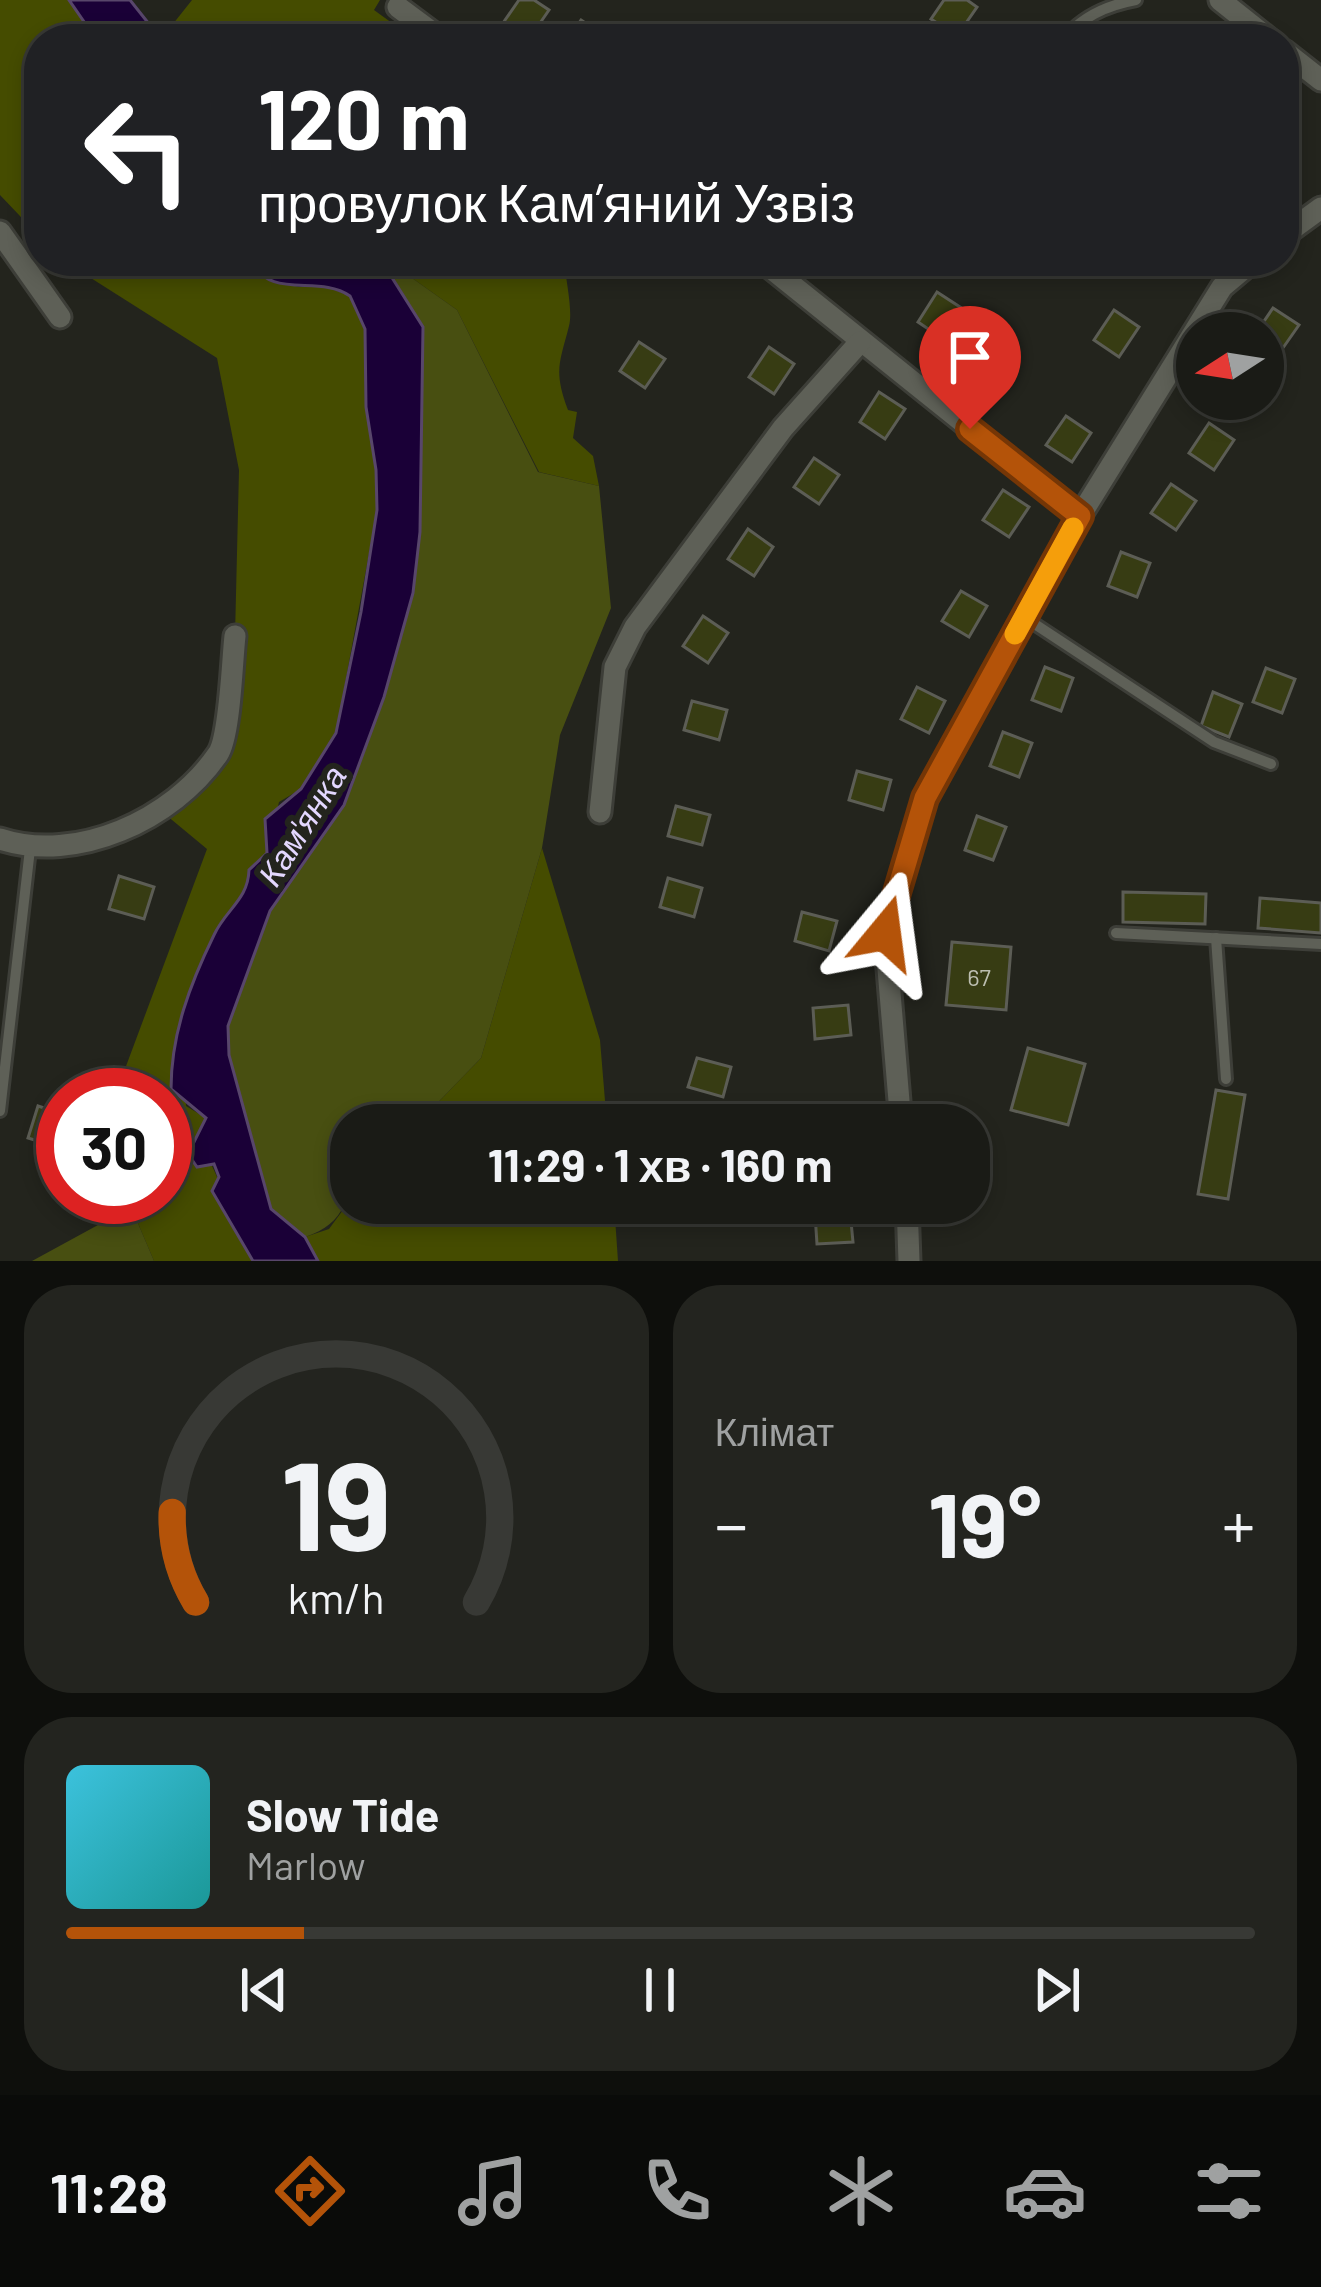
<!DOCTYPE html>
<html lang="uk">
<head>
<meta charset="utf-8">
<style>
	body { margin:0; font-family:Barlow,sans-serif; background:#23241f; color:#f1f3f6; height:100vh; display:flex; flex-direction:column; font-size:45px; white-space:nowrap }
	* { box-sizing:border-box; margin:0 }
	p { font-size:39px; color:#9fa1a1 }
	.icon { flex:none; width:66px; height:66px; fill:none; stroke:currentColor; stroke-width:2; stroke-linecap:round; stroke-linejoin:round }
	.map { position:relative; height:1261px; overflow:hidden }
	.side { display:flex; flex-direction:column; gap:24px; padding:24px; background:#0e0f0c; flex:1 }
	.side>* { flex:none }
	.top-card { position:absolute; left:24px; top:24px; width:1275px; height:252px; border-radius:48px; box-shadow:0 6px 18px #0003,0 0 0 3px #383935; background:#202124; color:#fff; overflow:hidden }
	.needle { width:78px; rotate:258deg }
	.controls { position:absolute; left:1176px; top:312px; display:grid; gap:24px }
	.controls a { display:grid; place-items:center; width:108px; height:108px; border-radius:50%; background:#1a1b16; box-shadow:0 6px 18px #0003,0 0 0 3px #383935; font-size:60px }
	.speed { position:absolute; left:36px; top:1068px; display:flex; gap:24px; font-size:60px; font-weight:700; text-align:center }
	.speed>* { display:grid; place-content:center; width:156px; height:156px; border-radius:50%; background:#1a1b16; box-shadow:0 6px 18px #0003,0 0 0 3px #383935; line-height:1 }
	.speed .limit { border:18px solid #d22; background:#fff; color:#111 }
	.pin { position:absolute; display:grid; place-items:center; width:102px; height:102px; color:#fff; margin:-123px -51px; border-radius:50% 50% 50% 0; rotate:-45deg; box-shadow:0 0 12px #0007 }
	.pin .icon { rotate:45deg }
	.me { position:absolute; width:132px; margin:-66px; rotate:16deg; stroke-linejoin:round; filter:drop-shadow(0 0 9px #0008) }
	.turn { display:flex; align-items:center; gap:42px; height:252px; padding:0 36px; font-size:54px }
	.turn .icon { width:156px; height:156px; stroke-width:2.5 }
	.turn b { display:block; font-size:84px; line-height:102px }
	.big { font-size:90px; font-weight:700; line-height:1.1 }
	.side .card { flex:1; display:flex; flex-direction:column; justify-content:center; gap:18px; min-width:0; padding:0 42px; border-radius:48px; background:#23241f }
	.side .dial { align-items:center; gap:0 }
	.dial svg { height:312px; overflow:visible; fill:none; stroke:#383935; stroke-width:7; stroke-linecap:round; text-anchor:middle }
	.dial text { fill:#f1f3f6; stroke:none }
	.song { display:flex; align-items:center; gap:36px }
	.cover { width:144px; height:144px; border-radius:18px; background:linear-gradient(135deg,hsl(190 70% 55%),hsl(180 70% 35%)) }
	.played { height:12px; border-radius:6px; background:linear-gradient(90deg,#b45309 20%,#383935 20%) }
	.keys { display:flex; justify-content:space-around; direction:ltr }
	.heat { display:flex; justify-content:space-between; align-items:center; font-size:66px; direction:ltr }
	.side .tiles { flex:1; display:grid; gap:24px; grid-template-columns:1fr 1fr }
	.card:last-child { grid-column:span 2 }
	.trip { position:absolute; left:330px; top:1104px; width:660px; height:120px; border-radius:48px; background:#1a1b16; box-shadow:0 6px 18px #0003,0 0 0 3px #383935; font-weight:700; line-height:120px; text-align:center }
	.menu { display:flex; height:192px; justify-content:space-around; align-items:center; background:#0a0b09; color:#9fa1a1 }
	.menu .icon { width:84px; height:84px }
	.menu .selected { color:#b45309 }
	.menu b { font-size:54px; color:#f1f3f6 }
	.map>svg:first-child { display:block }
</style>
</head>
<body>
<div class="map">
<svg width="1321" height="1261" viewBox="0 0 1321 1261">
	<rect width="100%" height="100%" fill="#23241d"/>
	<g fill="#454c00">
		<polygon points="0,0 69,0 96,39 39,39 39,236 0,195"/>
		<polygon points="192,0 380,0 374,10 414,39 161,39"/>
		<path d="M64,261h187l7,15 41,11 21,-3 30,12 15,33 1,78 10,63 1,40 -41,223 -35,56 -22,13 -12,51 -18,17 -1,20 -34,44 -31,74 3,98 20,12 -9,24c28,36 32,81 56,119h-99l-23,-54 1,-10h33v-102l-49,-2 91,-244 -47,-39 60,-58 15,-116 4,-166 -22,-112z"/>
		<path d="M388,261h172l5,5c1,16 8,45 4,60 -9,36 -16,44 -1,84l9,2 -4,26 20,18 6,30 -60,-14 -82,-162z"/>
		<polygon points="542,848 600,1040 607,1125 416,1125 481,1058"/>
		<polygon points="351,1199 614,1203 618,1261 318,1261 305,1237 329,1229"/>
	</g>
	<g fill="#484f11">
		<path d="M368,261h20l69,49 81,162 61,14 12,122 -51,127 -18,113 -61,210 -65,67h-65c0,49 8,95 -46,112l-34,-28 -42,-154 -1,-29 42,-115 92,-152 22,-62 36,-165 3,-205 -21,-35z"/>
		<polygon points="131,1207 154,1261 32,1261"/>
	</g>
	<g fill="#1a0037" stroke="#58466b" stroke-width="3">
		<polygon points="69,0 130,0 161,39 96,39"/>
		<path d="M251,261l133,4 39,62 -3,205 -7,61 -29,104 -40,108 -74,106 -42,115 1,29 42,154 34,28 13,24h-65l-41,-70 7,-14 -5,-13 -17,3 -9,-13 18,-36 -35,-29c0,-55 19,-105 43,-154 12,-26 34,-35 35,-65l18,-17 -2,-34 36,-30 35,-56 25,-121 16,-102 -1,-40 -10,-63 -1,-78 -15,-33c-32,-22 -79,5 -99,-35z"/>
	</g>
	<g fill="#373c13" stroke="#5c5d55" stroke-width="3">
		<polygon points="519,0 534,0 549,10 529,39 503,23"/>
		<polygon points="944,0 967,0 977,7 957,36 931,19"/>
		<polygon points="581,20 606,37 604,39 568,39"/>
		<polygon points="937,292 963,309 943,339 918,322"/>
		<polygon points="1273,308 1299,325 1278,355 1263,344 1263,333 1256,333"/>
		<polygon points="1114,310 1139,327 1119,357 1094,340"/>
		<polygon points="987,332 1012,349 992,379 967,362"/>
		<polygon points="639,342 665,359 645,388 620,371"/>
		<polygon points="769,347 794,364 774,394 749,377"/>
		<polygon points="879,392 905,409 885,439 860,422"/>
		<polygon points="1066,416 1091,433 1072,462 1046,445"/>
		<polygon points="1209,423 1234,440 1214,470 1189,453"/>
		<polygon points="814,458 839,475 819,504 794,487"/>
		<polygon points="1171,484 1196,501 1176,530 1151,513"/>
		<polygon points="1003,490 1029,507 1009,537 983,520"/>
		<polygon points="748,529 773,547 754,576 728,559"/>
		<polygon points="1121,552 1150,563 1137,597 1108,586"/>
		<polygon points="961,591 987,606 969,637 942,621"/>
		<polygon points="703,616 728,633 708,663 683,646"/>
		<polygon points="1045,667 1073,678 1061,711 1032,700"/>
		<polygon points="1266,668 1295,679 1282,713 1253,702"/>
		<polygon points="917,687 945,701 929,733 901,719"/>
		<polygon points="1213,692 1242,704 1229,737 1201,726"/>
		<polygon points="692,701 727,710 719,740 684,730"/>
		<polygon points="1003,732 1032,743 1019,777 990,766"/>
		<polygon points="857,771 891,780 883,810 849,800"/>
		<polygon points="676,806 710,815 702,845 668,836"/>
		<polygon points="977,816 1006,827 993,860 965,850"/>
		<polygon points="119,876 154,887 144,919 109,909"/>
		<polygon points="668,878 702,888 694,917 660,907"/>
		<polygon points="1123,892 1206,894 1205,924 1123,922"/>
		<polygon points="1260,898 1321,903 1321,933 1258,928"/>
		<polygon points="802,912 837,921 829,951 795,941"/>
		<polygon points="952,942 1011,947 1006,1010 946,1005"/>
		<polygon points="848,1005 851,1035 815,1039 813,1008"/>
		<polygon points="1028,1048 1085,1064 1068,1125 1011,1110"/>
		<polygon points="697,1058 731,1067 723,1097 688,1087"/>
		<polygon points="1216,1090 1245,1095 1228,1199 1198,1194"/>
		<polygon points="863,1104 865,1125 829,1125 827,1108"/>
		<polygon points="38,1106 63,1114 63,1149 28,1138"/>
		<polygon points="969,1170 986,1176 973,1209 956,1203 969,1203"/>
		<polygon points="850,1211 853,1242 817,1244 815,1214"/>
	</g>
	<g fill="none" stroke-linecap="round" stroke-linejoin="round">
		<g stroke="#3d3e38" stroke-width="16">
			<g id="service">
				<path d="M1064,39c18,-23 44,-34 72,-39"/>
				<polyline points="1024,617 1214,742 1271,764"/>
				<polyline points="1116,933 1321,944"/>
				<polyline points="1216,938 1226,1079"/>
				<polyline points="0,1111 30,849"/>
			</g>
		</g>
		<g stroke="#3d3e38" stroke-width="27">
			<g id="minor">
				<polyline points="1220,0 1269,39"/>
				<polyline points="398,7 441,39"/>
				<polyline points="1284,51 1321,80"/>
				<polyline points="0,232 60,317"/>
				<polyline points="1284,235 1321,208"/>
				<polyline points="762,261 1080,516"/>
				<polyline points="600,812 615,667 635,627 783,428 860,342"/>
				<path d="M0,839c76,25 173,-19 218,-85 12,-18 14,-92 17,-118"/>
				<polyline points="901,1125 885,933 925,798 1080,516 1222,287 1253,261"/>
				<polyline points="907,1203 909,1261"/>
			</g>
		</g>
		<use href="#service" stroke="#5e6057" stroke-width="10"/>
		<use href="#minor" stroke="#5e6057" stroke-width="21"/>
	</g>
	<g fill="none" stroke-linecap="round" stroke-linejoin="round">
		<g stroke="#753606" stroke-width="30">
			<polyline id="route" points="885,933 925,798 1080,516 970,429"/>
		</g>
		<use href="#route" stroke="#b45309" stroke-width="21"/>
		<polyline stroke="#f59e0b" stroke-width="21" points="1015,634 1073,528"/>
	</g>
	<g text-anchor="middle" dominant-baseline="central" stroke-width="12" stroke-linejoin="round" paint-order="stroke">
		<g font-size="24" fill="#bcbeb0">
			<text x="979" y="976">67</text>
		</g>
		<g font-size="33" font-style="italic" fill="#e3d7fe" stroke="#23241d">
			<text transform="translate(301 825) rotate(-58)">Кам'янка</text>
		</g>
	</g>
</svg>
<div class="controls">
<a><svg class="needle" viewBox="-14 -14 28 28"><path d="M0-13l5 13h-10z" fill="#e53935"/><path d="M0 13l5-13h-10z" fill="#9fa1a1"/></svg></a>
</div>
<div class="speed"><div class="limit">30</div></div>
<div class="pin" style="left:970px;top:429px;background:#d93025"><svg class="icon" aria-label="arrive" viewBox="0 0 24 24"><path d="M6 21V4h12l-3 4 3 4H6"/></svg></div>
<svg class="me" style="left:885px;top:933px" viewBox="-20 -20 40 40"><path d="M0-17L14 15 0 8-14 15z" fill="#b45309" stroke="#fff" stroke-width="4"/></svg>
<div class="trip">11:29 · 1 хв · 160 m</div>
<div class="top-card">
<div class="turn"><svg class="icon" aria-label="left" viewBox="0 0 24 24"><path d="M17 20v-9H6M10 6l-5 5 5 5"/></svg><div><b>120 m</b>провулок Камʼяний Узвіз</div></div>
</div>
</div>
<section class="side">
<div class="tiles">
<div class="card dial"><svg viewBox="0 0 100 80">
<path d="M14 69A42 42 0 1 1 86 69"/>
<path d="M14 69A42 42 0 0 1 8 46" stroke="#b45309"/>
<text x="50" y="56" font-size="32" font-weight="700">19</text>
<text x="50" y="72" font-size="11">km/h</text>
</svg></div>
<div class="card"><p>Клімат</p>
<div class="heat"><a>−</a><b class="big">19°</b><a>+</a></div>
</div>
<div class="card">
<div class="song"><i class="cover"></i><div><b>Slow Tide</b><p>Marlow</p></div></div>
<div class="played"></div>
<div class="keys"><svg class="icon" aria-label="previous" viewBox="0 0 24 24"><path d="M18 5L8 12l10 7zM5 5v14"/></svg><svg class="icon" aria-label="pause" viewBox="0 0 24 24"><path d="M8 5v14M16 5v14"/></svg><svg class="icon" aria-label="next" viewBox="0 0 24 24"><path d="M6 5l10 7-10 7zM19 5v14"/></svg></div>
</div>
</div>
</section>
<nav class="menu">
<b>11:28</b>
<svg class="icon selected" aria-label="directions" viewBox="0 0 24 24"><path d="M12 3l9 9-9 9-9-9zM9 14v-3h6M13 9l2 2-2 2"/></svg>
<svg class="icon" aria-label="music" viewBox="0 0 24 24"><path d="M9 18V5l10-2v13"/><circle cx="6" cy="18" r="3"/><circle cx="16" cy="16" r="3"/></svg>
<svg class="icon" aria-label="phone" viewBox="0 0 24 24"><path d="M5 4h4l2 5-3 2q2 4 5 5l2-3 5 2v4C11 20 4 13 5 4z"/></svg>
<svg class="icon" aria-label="climate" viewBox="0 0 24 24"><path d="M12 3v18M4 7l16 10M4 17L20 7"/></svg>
<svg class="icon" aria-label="car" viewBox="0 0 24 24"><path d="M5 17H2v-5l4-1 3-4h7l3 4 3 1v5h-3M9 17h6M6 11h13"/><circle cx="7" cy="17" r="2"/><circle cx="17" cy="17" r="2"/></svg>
<svg class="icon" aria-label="filters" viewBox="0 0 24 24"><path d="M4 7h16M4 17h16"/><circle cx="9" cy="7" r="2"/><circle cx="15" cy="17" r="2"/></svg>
</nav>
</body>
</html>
